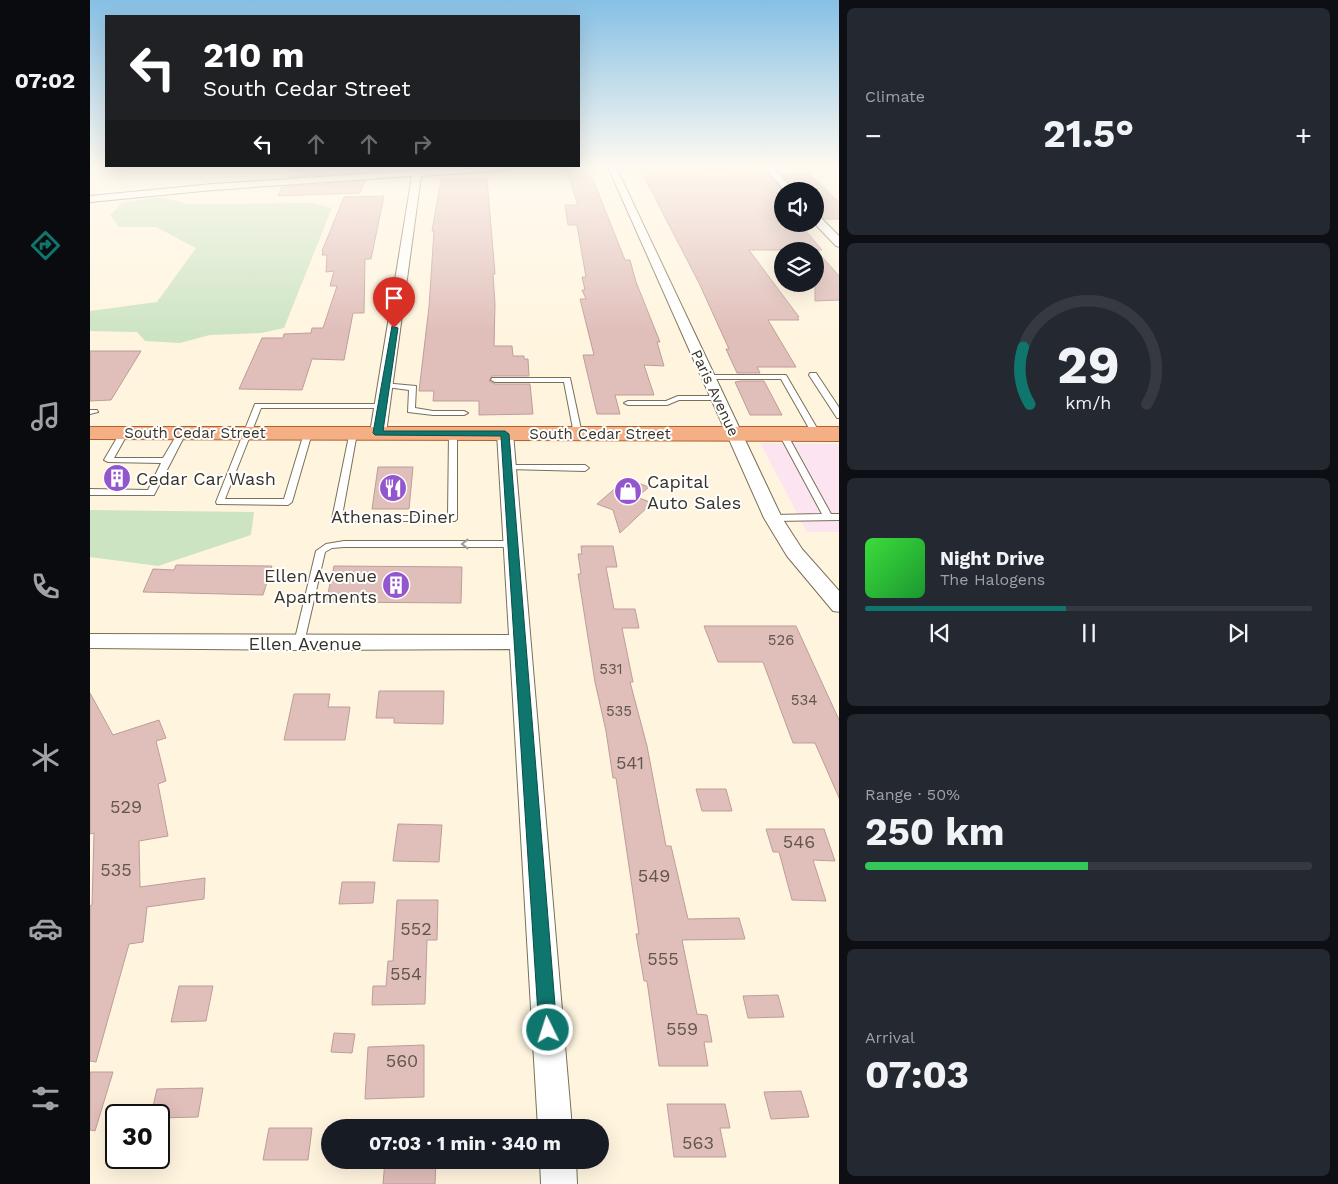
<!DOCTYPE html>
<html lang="en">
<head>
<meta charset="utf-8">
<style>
	body { margin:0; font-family:"Work Sans",sans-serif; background:#242831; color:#f1f3f6; height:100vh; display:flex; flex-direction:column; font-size:19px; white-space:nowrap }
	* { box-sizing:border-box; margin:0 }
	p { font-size:16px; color:#9ea1a6 }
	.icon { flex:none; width:28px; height:28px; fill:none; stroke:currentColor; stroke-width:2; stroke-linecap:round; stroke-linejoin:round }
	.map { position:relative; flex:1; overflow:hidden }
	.panel { display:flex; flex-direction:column; gap:8px; padding:8px; background:#0d0f14; width:499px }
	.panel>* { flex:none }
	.top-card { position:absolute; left:15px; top:15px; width:475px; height:152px; border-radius:0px; box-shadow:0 5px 20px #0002; background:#202124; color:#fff; overflow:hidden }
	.fabs { position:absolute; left:684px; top:182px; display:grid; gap:10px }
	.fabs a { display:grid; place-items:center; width:50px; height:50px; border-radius:50%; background:#171b24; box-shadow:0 5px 20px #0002; font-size:25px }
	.speed { position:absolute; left:15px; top:1104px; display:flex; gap:10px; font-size:25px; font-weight:700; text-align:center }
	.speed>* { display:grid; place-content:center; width:65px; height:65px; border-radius:50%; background:#171b24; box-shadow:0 5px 20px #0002; line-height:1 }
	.speed .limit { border:2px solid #111; border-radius:8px; background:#fff; color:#111 }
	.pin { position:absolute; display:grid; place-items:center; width:42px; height:42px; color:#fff; margin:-51px -21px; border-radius:50% 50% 50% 0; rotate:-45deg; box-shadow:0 0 5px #0007 }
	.pin .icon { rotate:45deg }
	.me { position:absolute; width:55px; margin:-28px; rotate:356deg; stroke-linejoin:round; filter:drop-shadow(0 0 4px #0008) }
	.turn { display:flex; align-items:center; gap:18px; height:105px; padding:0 15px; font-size:22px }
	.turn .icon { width:65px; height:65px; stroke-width:2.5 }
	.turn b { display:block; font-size:35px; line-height:42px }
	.lanes { display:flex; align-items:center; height:48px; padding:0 15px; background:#0003; justify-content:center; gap:25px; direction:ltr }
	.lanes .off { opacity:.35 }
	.big { font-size:38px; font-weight:700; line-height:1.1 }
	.panel .card { flex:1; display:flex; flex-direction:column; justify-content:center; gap:8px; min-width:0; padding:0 18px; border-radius:8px; background:#242831 }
	.panel .dial { align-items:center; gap:0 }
	.dial svg { height:130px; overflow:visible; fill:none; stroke:#363941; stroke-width:7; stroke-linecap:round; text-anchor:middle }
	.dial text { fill:#f1f3f6; stroke:none }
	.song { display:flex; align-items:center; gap:15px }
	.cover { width:60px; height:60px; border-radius:8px; background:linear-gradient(135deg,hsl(120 70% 55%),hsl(130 70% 35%)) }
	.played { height:5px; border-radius:2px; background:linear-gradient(90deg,#0f766e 45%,#363941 45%) }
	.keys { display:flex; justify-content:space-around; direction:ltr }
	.heat { display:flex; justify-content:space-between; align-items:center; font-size:28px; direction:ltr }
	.charge { height:8px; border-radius:4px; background:linear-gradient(90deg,#34c759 50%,#363941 0) }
	.trip { position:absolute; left:231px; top:1119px; width:288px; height:50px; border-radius:25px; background:#171b24; box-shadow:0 5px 20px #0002; font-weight:700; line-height:50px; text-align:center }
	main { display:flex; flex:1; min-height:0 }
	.tab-bar { display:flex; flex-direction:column; width:90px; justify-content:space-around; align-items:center; background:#090b0e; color:#9ea1a6 }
	.tab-bar .icon { width:35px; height:35px }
	.tab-bar .current { color:#0f766e }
	.tab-bar b { font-size:22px; color:#f1f3f6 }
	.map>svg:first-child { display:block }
</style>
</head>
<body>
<main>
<nav class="tab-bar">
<b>07:02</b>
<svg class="icon current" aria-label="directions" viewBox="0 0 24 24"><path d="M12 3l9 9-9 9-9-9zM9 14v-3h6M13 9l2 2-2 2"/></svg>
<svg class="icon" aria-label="music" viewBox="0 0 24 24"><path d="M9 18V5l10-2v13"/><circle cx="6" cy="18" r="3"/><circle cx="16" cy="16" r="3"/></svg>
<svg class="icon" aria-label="phone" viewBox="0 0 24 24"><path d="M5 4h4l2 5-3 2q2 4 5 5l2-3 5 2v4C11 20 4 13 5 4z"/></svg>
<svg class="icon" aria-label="climate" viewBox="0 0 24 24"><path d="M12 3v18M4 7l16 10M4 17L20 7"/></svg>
<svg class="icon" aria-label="car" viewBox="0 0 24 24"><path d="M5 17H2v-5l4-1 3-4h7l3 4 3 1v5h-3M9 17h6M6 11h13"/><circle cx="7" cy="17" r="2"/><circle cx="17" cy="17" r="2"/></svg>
<svg class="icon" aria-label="filters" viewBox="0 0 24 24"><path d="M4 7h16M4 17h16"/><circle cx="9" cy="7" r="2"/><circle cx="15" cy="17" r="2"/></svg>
</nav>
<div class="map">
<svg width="750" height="1184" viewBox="0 0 750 1184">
	<rect width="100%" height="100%" fill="#fff5df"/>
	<polygon fill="#fce5f1" points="670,443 749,444 749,532 717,532"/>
	<g fill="#cde4c3">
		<polygon points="70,197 99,204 222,203 242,208 194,328 171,333 120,335 90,343 55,341 47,332 0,331 0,311 67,302 106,248 66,227 29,227 20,215 33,202"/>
		<polygon points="0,510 164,512 161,535 68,566 0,557"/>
	</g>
	<g fill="#e0beba" stroke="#be9d99">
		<polygon points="201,167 281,167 279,172 197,177"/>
		<polygon points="549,167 663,169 668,174 678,174 693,191 692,224 710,224 732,250 726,250 750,277 750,300 725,301 725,250 659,250 709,317 707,317 709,320 678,320 706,367 667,367 670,373 647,373 636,349 639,349 609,283"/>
		<polygon points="477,172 500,172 535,260 540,260 546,282 570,342 567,342 574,366 554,365 564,395 525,395 530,414 507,414 493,355 504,355 490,299 496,299 492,290 495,290 492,277 496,277 487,225 478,225 475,205 488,205"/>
		<polygon points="692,174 719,174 750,203 750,219 734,219 725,213 725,191 706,191"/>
		<polygon points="351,179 397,179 405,274 403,274 405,304 404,346 422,346 423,356 434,356 434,359 438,359 439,376 402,376 399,381 405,384 440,384 443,414 389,415 389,401 343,401 344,391 329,391 339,307 344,231 342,231"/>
		<polygon points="275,181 270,193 188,196 192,187"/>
		<polygon points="294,196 281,259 275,259 274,313 263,313 254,360 222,359 212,390 149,389 172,338 193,338 194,334 221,333 222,328 233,328 247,286 240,286 244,271 236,272 237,255 232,255 233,251 232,251 254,197"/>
		<polygon points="0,351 51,351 21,400 0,401"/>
		<polygon points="650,381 674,381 692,415 660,415 645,382"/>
		<polygon points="288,467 323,467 319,509 282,509"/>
		<polygon points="536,479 559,487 547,497 562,503 530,533 523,510 507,504"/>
		<polygon points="491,546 523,546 527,567 516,567 524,609 545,609 549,628 532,628 543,682 540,682 557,746 576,846 581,846 598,919 649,918 655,939 592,940 607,1014 617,1015 622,1042 614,1042 618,1066 569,1066 557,981 554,981 546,934 549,934 526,778 523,778 516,731 505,682 488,574 491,574 488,554 492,554"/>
		<polygon points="86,565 182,566 173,595 53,592 63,569 84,570"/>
		<polygon points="244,566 372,567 371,603 236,602"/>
		<polygon points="614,626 706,626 750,722 750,800 725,743 703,743 673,662 628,662"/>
		<polygon points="289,691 354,691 353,724 304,723 304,718 286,718"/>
		<polygon points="0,693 23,735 69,720 76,738 66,741 76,781 68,784 78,836 49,841 50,887 115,878 114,899 57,907 53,942 39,944 6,1062 0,1061 0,906 2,905 4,833 0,834"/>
		<polygon points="204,694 240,694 238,707 260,707 255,740 194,740"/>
		<polygon points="606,789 636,789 642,811 612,811"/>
		<polygon points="308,824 352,825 349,862 303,861"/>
		<polygon points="676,829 734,829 745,861 723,860 736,901 702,900 689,852 683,852"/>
		<polygon points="252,882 285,882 283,903 249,904"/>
		<polygon points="307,900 348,900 347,940 337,940 335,1004 282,1005 283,986 296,986 298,961 303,961"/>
		<polygon points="89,986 123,986 116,1021 81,1022"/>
		<polygon points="688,995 694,1017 658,1018 653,996"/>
		<polygon points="244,1033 265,1034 262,1053 241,1052"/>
		<polygon points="334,1045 334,1097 275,1099 278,1047"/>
		<polygon points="0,1072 23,1072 5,1131 0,1130"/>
		<polygon points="113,1088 108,1117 69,1118 69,1115 61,1115 67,1089"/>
		<polygon points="711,1091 719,1117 681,1119 674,1092"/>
		<polygon points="577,1104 635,1104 640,1128 630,1128 636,1157 584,1157"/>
		<polygon points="179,1128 222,1128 218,1160 173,1160"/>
		<polygon points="295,1160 346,1160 345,1184 293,1184"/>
	</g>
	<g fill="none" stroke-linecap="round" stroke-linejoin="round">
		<g stroke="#7a7057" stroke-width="2">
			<g id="lane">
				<polygon points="720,373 726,373 750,409 750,418 747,418 719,375"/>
				<polygon points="614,375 696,375 731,435 730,437 724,437 691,379 614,379"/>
				<polygon points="402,378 480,378 492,434 488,436 484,434 474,382 405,382 401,380"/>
				<polygon points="293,383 326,386 325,408 343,411 374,411 378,413 374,415 343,415 318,412 319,390 296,387 293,387"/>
				<polygon points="588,396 627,396 631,398 627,400 589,400 577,405 538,405 534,403 538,401 576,401"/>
				<polygon points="165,404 293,404 297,406 293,408 171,408 135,499 194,499 214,433 218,431 222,433 202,502 198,505 127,504 126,502"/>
				<polygon points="0,410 7,410 8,412 0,414"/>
				<polygon points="31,431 37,431 38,433 24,458 73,458 89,431 95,431 96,433 64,495 0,495 0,489 58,490 71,463 18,462 14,460"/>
				<polygon points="260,431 266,431 267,433 252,516 358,516 359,433 363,431 367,433 367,519 365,521 244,521 242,519"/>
				<polygon points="690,432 696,432 697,434 741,514 750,514 750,520 683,521 678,518 683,515 732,514 689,434"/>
				<polygon points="415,465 495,465 499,468 495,471 418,469 415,469"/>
				<polygon points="254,541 424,541 429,544 424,547 254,547 242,548 235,552 214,643 209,647 205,645 204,643 226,551 236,544"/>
			</g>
		</g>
		<g stroke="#7a7057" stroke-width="2">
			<g id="street">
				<polygon points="318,167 327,167 330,170 382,167 424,167 420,170 331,176 296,433 294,436 282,436 280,433 322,176 123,190 0,202 0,196 123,184 321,171"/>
				<polygon points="518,167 526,167 692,518 712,549 750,592 750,612 743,611 697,556 674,518"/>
				<polygon points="674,167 683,167 704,191 695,191"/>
				<polygon points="725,215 729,216 750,237 750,247 746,246 725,224"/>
				<polygon points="415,428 421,430 423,433 482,1128 448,1128 420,649 209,650 0,648 0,634 419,635 407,433 409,430"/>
				<polygon points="450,1160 486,1160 487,1184 451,1184"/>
			</g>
		</g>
		<g stroke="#ae6230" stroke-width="2">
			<polygon id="primary" points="0,427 750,427 750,441 0,439"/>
		</g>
		<use href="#lane" fill="#fff" fill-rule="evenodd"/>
		<use href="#street" fill="#fff" fill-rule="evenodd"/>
		<use href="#primary" fill="#f4af85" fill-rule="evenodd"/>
	</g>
	<defs><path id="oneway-chevron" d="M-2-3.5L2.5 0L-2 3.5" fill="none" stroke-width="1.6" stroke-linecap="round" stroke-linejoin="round" transform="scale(1.25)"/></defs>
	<use stroke="#9c9a94" href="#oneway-chevron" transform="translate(375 544) rotate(180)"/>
	<linearGradient id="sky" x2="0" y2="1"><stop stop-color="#86c0e5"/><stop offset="0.5" stop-color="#fffaf1"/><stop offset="1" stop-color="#fffaf1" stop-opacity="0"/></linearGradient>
	<rect width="750" height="333" fill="url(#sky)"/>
	<polygon fill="#0f766e" stroke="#0a4d48" points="302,326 308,328 293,431 415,431 419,434 467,1030 465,1037 458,1039 452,1037 449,1030 411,436 285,435 283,433"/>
	<defs>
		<g id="building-disc" transform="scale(1.4375)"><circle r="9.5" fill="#9356cd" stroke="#fff"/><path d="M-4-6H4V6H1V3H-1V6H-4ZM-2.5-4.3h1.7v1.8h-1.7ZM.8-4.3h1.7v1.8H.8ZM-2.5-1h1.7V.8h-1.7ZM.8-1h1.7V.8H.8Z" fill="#fff"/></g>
		<g id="restaurant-disc" transform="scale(1.4375)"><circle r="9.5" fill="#9356cd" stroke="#fff"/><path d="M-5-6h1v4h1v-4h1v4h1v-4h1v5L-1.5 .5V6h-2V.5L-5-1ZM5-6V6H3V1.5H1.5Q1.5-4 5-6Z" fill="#fff"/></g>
		<g id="shop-disc" transform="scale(1.4375)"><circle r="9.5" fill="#9356cd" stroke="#fff"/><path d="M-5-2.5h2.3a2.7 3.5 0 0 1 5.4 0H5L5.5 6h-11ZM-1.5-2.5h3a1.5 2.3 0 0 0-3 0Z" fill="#fff"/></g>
	</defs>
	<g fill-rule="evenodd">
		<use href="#building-disc" x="27" y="478"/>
		<use href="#restaurant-disc" x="303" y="488"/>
		<use href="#shop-disc" x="538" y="491"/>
		<use href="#building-disc" x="306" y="585"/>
	</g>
	<g text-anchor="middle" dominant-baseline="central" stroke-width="4" stroke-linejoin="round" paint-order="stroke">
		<g font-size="15" fill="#383429" stroke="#fff">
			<text transform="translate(625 393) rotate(65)">Paris Avenue</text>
			<text x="105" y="433">South Cedar Street</text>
			<text x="510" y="434">South Cedar Street</text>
		</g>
		<g font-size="15" fill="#62564d">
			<text x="691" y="640">526</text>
			<text x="521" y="669">531</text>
			<text x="714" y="700">534</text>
			<text x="529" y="711">535</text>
		</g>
		<g font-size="18" fill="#383429" stroke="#fff" text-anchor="start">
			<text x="46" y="478">Cedar Car Wash</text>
			<text x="557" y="481">Capital<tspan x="557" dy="21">Auto Sales</tspan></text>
			<text x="303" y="516" text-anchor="middle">Athenas Diner</text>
			<text x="287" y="575" text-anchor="end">Ellen Avenue<tspan x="287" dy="21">Apartments</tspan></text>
		</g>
		<g font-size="18" fill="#383429" stroke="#fff">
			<text x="215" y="643">Ellen Avenue</text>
		</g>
		<g font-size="18" fill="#62564d">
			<text x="540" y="762">541</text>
			<text x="36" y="806">529</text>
			<text x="709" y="841">546</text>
			<text x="26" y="869">535</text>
			<text x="564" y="875">549</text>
			<text x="326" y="928">552</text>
			<text x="573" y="958">555</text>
			<text x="316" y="973">554</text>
			<text x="592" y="1028">559</text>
			<text x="312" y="1060">560</text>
			<text x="608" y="1142">563</text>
		</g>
	</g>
</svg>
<div class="fabs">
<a><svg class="icon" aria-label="sound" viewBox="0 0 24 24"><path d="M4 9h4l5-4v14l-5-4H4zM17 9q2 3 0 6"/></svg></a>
<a><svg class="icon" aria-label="layers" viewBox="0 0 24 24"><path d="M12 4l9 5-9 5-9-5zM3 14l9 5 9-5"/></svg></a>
</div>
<div class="speed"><div class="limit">30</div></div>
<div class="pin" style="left:304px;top:328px;background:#d93025"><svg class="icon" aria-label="arrive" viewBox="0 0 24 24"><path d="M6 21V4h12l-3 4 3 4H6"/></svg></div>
<svg class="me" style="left:458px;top:1030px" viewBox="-20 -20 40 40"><circle r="17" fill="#0f766e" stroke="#fff" stroke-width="3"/><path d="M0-11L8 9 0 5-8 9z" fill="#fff"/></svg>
<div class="trip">07:03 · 1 min · 340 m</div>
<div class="top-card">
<div class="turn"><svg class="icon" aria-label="left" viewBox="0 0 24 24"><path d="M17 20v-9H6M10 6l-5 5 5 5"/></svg><div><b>210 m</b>South Cedar Street</div></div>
<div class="lanes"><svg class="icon" aria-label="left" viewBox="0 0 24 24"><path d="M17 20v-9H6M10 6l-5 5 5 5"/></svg><svg class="icon off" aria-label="ahead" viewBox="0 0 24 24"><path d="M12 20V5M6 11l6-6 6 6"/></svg><svg class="icon off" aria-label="ahead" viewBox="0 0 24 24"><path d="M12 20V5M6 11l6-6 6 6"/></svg><svg class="icon off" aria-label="right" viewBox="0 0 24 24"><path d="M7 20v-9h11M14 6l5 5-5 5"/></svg></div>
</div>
</div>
<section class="panel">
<div class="card"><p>Climate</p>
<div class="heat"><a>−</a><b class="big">21.5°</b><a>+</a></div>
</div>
<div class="card dial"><svg viewBox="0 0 100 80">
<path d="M14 69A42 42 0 1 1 86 69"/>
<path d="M14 69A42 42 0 0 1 10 34" stroke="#0f766e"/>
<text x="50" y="56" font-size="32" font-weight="700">29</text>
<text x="50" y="72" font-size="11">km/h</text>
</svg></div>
<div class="card">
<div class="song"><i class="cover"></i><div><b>Night Drive</b><p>The Halogens</p></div></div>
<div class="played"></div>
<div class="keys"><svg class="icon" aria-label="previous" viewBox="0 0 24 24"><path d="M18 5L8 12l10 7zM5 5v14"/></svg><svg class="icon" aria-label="pause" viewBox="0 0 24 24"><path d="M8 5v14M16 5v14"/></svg><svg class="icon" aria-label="next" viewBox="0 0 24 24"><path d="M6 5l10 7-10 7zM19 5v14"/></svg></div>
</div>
<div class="card"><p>Range · 50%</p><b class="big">250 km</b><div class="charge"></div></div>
<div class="card"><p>Arrival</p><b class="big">07:03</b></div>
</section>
</main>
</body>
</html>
